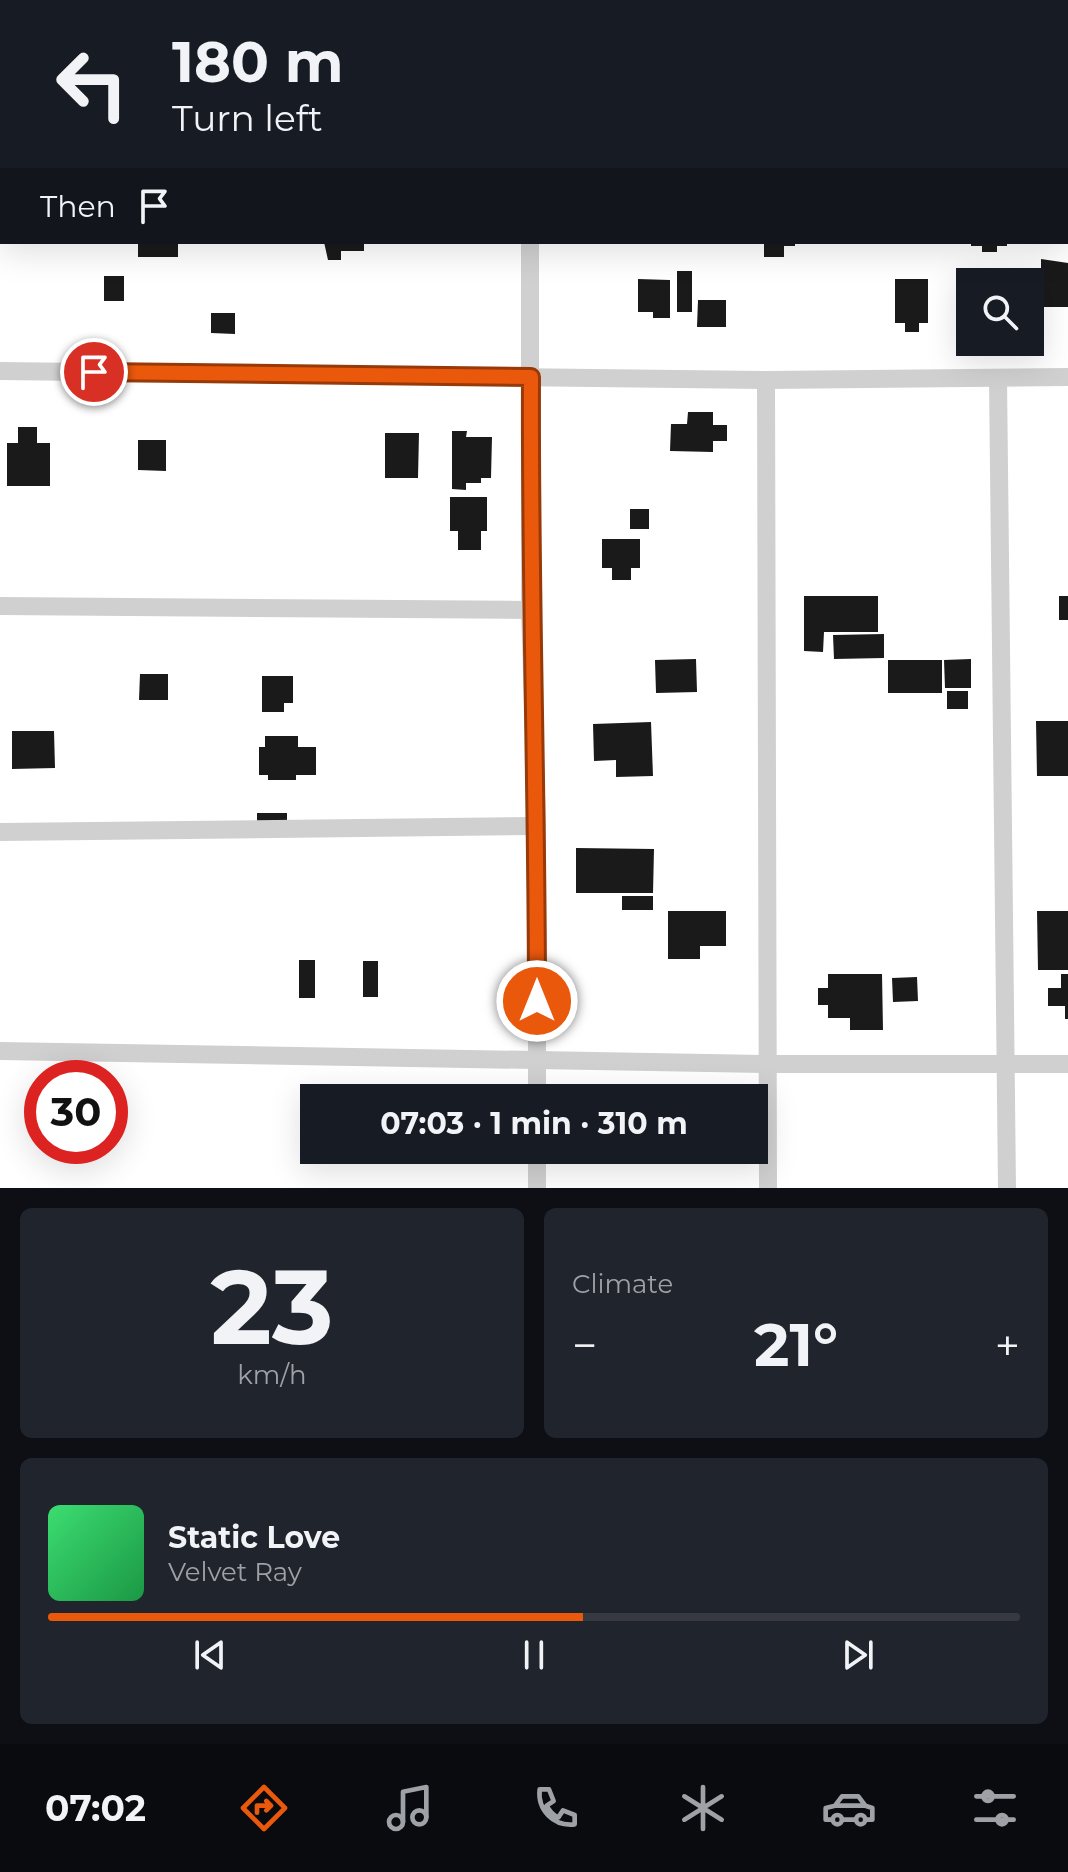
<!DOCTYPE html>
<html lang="en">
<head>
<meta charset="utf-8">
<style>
	body { margin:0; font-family:Montserrat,sans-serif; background:#20242c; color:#f1f3f6; height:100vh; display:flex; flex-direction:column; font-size:30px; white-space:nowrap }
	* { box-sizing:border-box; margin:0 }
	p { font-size:26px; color:#9ea1a6 }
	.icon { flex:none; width:44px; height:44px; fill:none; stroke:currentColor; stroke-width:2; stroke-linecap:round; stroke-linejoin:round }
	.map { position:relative; height:1188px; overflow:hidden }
	.details { display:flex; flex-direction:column; gap:20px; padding:20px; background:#0d0f14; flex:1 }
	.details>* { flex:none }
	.hud { position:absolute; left:0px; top:0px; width:1068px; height:244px; box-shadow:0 8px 32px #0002; background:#171b24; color:#f1f3f6; overflow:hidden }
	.fabs { position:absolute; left:956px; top:268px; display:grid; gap:16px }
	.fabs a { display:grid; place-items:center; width:88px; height:88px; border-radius:0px; background:#171b24; box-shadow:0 8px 32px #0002; font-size:40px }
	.speed { position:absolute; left:24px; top:1060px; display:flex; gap:16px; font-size:40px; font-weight:700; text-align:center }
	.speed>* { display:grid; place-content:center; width:104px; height:104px; border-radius:50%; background:#171b24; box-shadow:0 8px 32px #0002; line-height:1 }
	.speed .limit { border:12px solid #d22; background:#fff; color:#111 }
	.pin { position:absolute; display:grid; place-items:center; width:68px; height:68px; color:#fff; margin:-34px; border:4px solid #fff; border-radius:50%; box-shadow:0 2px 8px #0007 }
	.me { position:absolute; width:88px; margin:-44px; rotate:0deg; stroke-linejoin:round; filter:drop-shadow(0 0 6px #0008) }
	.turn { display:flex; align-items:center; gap:28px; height:168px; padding:0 40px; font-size:36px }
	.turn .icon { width:104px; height:104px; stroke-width:2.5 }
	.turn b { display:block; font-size:56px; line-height:68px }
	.then { display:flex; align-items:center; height:76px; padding:0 40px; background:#0003; gap:16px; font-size:30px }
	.big { font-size:60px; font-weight:700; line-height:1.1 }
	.details .widget { flex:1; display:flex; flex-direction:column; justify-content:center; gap:12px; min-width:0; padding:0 28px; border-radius:12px; background:#20242c }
	.details .dial { align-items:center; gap:0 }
	.dial b { font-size:104px; line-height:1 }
	.song { display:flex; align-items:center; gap:24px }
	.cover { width:96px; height:96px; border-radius:12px; background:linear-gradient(135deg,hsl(140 70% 55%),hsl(140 70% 35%)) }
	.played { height:8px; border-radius:4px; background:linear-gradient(90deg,#ea580c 55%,#363941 55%) }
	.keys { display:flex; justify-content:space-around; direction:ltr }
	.heat { display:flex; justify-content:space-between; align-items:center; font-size:44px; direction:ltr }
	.details .tiles { flex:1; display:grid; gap:20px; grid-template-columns:1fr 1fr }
	.widget:last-child { grid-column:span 2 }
	.trip { position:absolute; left:300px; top:1084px; width:468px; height:80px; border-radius:0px; background:#171b24; box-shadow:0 8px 32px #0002; font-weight:700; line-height:80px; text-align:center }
	.tabs { display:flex; height:128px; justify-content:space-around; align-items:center; background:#090b0e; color:#9ea1a6 }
	.tabs .icon { width:56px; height:56px }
	.tabs .active { color:#ea580c }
	.tabs b { font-size:36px; color:#f1f3f6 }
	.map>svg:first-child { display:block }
</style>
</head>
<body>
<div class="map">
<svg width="1068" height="1188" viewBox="0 0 1068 1188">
	<rect width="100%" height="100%" fill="#fff"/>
	<g fill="#1a1a1a">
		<rect x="138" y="242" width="40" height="15"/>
		<polygon points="324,242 364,242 364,251 341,251 341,260 328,260"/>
		<polygon points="764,242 795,242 795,246 784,246 784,257 764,257"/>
		<polygon points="971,242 1007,242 1007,246 997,246 997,252 982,252 982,246 971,246"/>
		<polygon points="1041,259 1068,263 1068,307 1041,307"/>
		<rect x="677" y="271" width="15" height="41"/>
		<rect x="104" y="276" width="20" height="25"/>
		<polygon points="638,279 670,280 670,318 653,318 653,312 638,312"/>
		<polygon points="895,279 928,279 928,323 919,323 919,332 905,332 905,323 895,323"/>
		<polygon points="698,300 726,300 726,327 697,327"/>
		<polygon points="211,313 235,313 235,334 211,333"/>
		<polygon points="688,412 713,412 713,425 727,425 727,441 713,441 713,452 670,451 671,424 687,424"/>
		<polygon points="18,427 37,427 37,443 50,443 50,486 7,486 7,443 18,443"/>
		<polygon points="452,431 467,431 466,437 492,437 491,478 481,478 481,483 466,483 466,490 452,489"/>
		<polygon points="385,433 419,433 418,478 385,478"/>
		<polygon points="138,440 166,440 166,471 138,470"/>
		<polygon points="450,497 487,497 487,531 481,531 481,550 458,550 458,531 450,531"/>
		<rect x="630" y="509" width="19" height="20"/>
		<polygon points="602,539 640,539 640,568 631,568 631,580 612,580 612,568 602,568"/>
		<polygon points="804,596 878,596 878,632 824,632 823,652 804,651"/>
		<rect x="1059" y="596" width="9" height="24"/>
		<polygon points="884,634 884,658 834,659 833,635"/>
		<polygon points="696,659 697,692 656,693 655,660"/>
		<polygon points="971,659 971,688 945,688 944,660"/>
		<rect x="888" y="660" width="54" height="33"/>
		<polygon points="140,674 168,674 168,700 139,700"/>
		<polygon points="262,676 293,676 293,703 284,703 284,712 262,712"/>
		<rect x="947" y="691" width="21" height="18"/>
		<polygon points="1036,721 1068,721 1068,776 1037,776"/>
		<polygon points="651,722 653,776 616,777 616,760 594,761 593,724"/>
		<polygon points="12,731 54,731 55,768 12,769"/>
		<polygon points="265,736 298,736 298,747 316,747 316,775 296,775 296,780 268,780 268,775 259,775 259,747 265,747"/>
		<rect x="257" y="813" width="30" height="14"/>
		<polygon points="576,848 654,849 653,893 576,893"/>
		<rect x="622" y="896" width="31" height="14"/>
		<polygon points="668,911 726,911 726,946 700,946 700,959 668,959"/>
		<polygon points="1037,911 1068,911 1068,970 1038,970"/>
		<rect x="299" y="960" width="16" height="38"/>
		<rect x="363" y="961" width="15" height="36"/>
		<polygon points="828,974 882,974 883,1030 850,1030 850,1018 828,1018 828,1005 818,1005 818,988 828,988"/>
		<polygon points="1061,974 1068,974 1068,1019 1065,1019 1065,1006 1048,1006 1048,988 1061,988"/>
		<polygon points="917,977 918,1001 893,1002 892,978"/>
		<polygon points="572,1150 588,1150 588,1160 572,1161"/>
	</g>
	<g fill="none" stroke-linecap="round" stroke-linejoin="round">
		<g stroke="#d0d0d0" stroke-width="18">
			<polyline points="1066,143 1068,143"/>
			<polyline points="0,153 2,153"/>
			<polyline points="530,242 530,610 537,826 537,1098"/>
			<polyline points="0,371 766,380 1068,377"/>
			<polyline points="998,378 1007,1188"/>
			<polyline points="766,380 768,1188"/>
			<polyline points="0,606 530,610"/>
			<polyline points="0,832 537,826"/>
			<polyline points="0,1051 767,1064 1068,1064"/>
			<polyline points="537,1188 537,1150"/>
		</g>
	</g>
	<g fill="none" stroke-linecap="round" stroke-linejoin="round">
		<g stroke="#983908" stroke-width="20">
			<path id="route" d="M94,372l437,5c-1,208 6,416 6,624"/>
		</g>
		<use href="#route" stroke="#ea580c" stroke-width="14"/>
	</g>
</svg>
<div class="fabs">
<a><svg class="icon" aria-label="search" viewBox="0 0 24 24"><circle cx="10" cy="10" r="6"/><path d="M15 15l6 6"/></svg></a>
</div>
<div class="speed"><div class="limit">30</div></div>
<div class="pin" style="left:94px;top:372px;background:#d93025"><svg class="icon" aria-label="arrive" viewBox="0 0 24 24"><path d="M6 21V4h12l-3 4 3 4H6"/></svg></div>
<svg class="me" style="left:537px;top:1001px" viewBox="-20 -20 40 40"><circle r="17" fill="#ea580c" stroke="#fff" stroke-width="3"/><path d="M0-11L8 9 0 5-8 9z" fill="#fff"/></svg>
<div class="trip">07:03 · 1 min · 310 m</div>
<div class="hud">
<div class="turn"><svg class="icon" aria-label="left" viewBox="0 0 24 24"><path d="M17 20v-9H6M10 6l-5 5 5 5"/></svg><div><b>180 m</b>Turn left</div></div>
<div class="then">Then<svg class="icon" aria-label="arrive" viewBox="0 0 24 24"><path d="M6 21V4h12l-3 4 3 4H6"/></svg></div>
</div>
</div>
<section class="details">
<div class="tiles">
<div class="widget dial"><b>23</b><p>km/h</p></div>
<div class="widget"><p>Climate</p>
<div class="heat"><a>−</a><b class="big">21°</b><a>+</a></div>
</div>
<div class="widget">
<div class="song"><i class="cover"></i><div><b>Static Love</b><p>Velvet Ray</p></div></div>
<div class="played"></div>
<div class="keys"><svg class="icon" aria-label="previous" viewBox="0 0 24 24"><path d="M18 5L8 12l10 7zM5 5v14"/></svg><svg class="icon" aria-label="pause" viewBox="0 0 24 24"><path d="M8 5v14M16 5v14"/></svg><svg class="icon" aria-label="next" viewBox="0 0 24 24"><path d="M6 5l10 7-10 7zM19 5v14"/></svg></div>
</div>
</div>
</section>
<nav class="tabs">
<b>07:02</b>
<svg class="icon active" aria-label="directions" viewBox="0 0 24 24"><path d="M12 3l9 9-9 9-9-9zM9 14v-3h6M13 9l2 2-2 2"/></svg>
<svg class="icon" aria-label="music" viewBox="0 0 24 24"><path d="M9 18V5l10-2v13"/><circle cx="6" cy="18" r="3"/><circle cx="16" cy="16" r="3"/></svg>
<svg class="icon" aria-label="phone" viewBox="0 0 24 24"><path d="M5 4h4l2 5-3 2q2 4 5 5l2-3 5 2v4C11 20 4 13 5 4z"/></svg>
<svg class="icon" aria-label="climate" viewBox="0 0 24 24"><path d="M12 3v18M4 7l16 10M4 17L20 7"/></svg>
<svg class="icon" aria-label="car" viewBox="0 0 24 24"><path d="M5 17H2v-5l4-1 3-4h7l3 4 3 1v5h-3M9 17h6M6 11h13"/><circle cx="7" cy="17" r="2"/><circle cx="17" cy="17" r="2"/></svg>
<svg class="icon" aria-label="filters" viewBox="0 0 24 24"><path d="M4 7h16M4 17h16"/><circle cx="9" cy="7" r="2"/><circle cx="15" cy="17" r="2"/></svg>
</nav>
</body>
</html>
